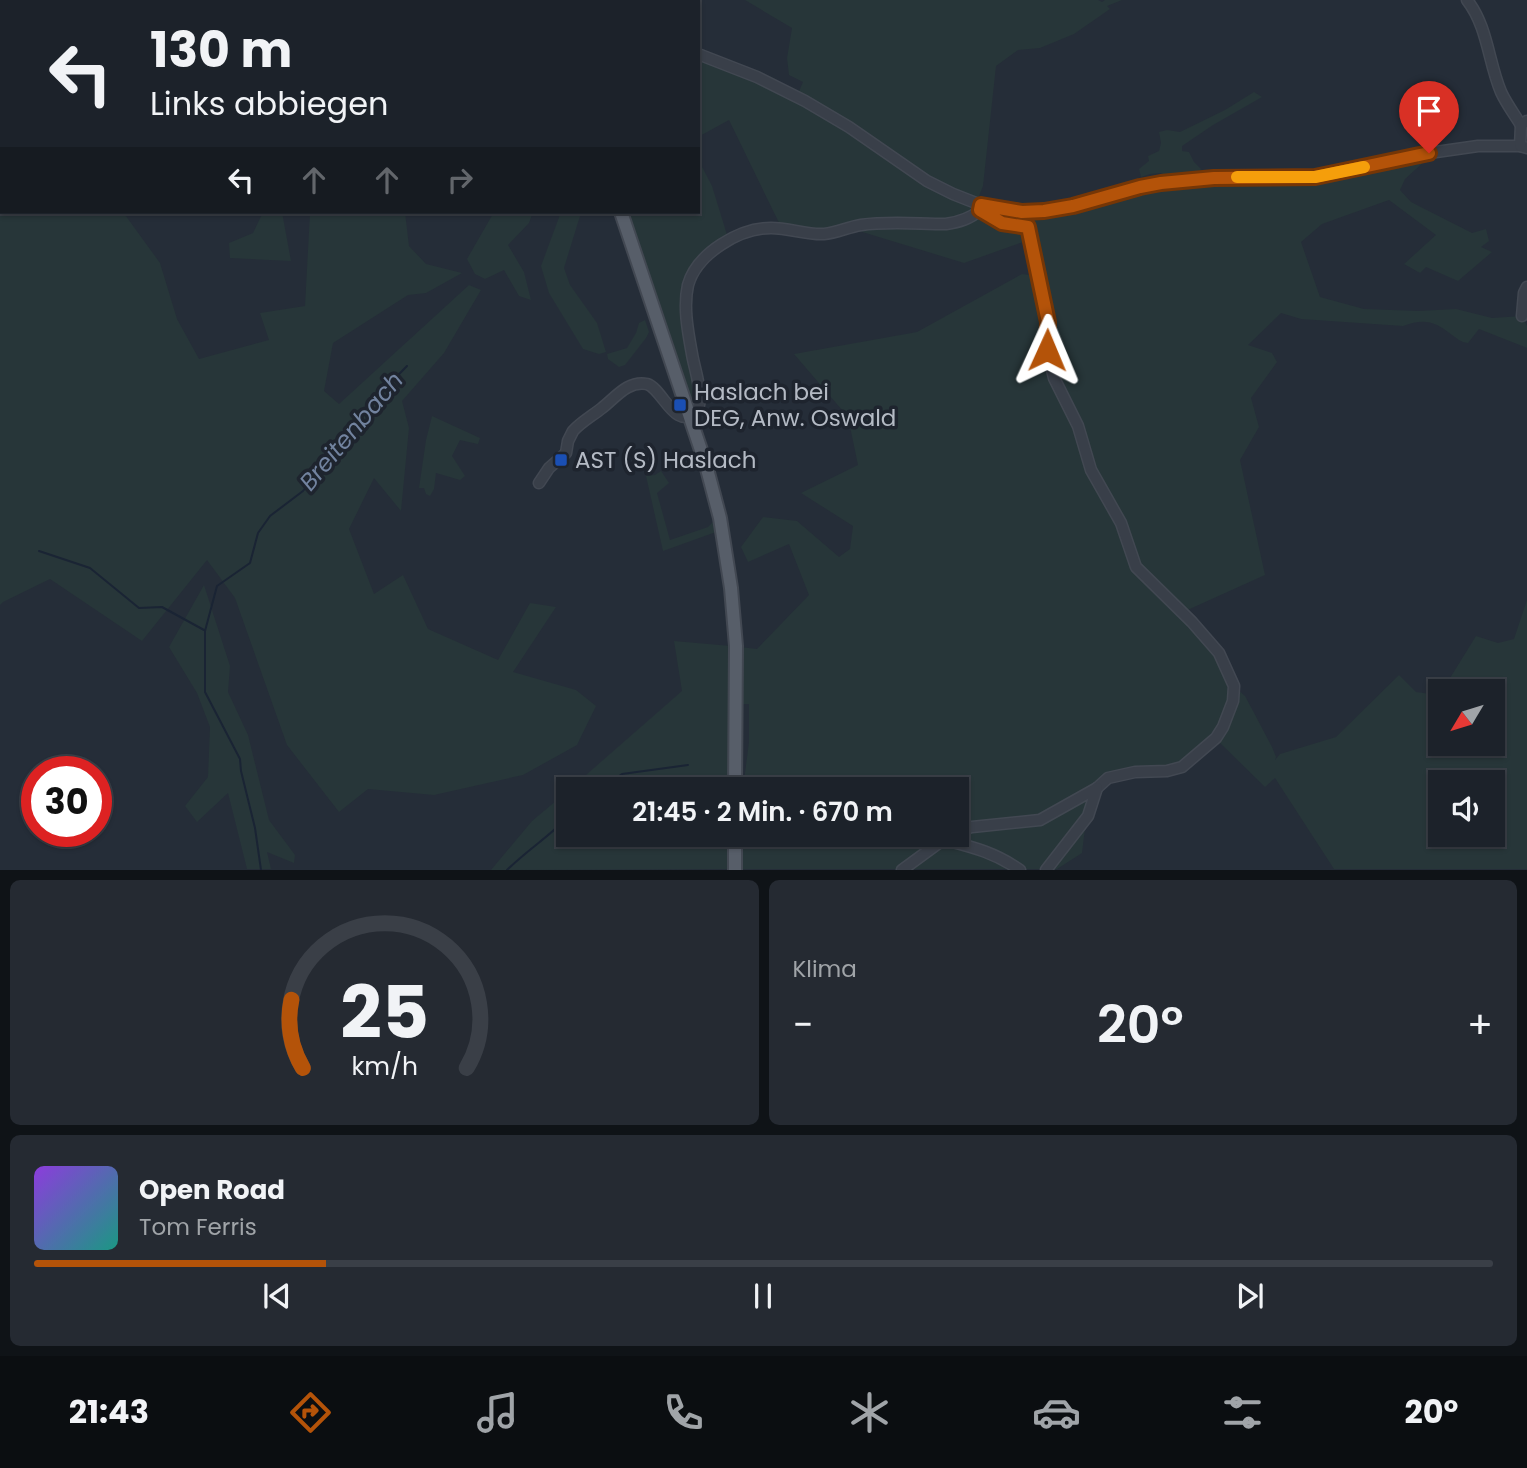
<!DOCTYPE html>
<html lang="de">
<head>
<meta charset="utf-8">
<style>
	body { margin:0; font-family:Poppins,sans-serif; background:#252a32; color:#f1f3f6; height:100vh; display:flex; flex-direction:column; font-size:26px; white-space:nowrap }
	* { box-sizing:border-box; margin:0 }
	p { font-size:23px; color:#a0a4a8 }
	.icon { flex:none; width:38px; height:38px; fill:none; stroke:currentColor; stroke-width:2; stroke-linecap:round; stroke-linejoin:round }
	.map { position:relative; height:870px; overflow:hidden }
	.details { display:flex; flex-direction:column; gap:10px; padding:10px; background:#0f1317; flex:1 }
	.details>* { flex:none }
	.top-card { position:absolute; left:0px; top:0px; width:700px; height:214px; box-shadow:0 2px 5px #0004,0 0 0 2px #3a3f47; background:#1c222a; color:#f1f3f6; overflow:hidden }
	.needle { width:46px; rotate:232deg }
	.controls { position:absolute; left:1428px; top:679px; display:grid; gap:14px }
	.controls a { display:grid; place-items:center; width:77px; height:77px; border-radius:0px; background:#1c222a; box-shadow:0 2px 5px #0004,0 0 0 2px #3a3f47; font-size:35px }
	.speed { position:absolute; left:21px; top:756px; display:flex; gap:14px; font-size:35px; font-weight:700; text-align:center }
	.speed>* { display:grid; place-content:center; width:91px; height:91px; border-radius:50%; background:#1c222a; box-shadow:0 2px 5px #0004,0 0 0 2px #3a3f47; line-height:1 }
	.speed .limit { border:10px solid #d22; background:#fff; color:#111 }
	.pin { position:absolute; display:grid; place-items:center; width:60px; height:60px; color:#fff; margin:-72px -30px; border-radius:50% 50% 50% 0; rotate:-45deg; box-shadow:0 0 7px #0007 }
	.pin .icon { rotate:45deg }
	.me { position:absolute; width:77px; margin:-38px; rotate:1deg; stroke-linejoin:round; filter:drop-shadow(0 0 5px #0008) }
	.turn { display:flex; align-items:center; gap:24px; height:147px; padding:0 35px; font-size:32px }
	.turn .icon { width:91px; height:91px; stroke-width:2.5 }
	.turn b { display:block; font-size:49px; line-height:60px }
	.lanes { display:flex; align-items:center; height:66px; padding:0 35px; background:#0003; justify-content:center; gap:35px; direction:ltr }
	.lanes .off { opacity:.35 }
	.big { font-size:52px; font-weight:600; line-height:1.1 }
	.details .widget { flex:1; display:flex; flex-direction:column; justify-content:center; gap:10px; min-width:0; padding:0 24px; border-radius:10px; background:#252a32 }
	.details .dial { align-items:center; gap:0 }
	.dial svg { height:182px; overflow:visible; fill:none; stroke:#3a3f47; stroke-width:7; stroke-linecap:round; text-anchor:middle }
	.dial text { fill:#f1f3f6; stroke:none }
	.song { display:flex; align-items:center; gap:21px }
	.cover { width:84px; height:84px; border-radius:10px; background:linear-gradient(135deg,hsl(270 70% 55%),hsl(170 70% 35%)) }
	.played { height:7px; border-radius:4px; background:linear-gradient(90deg,#b45309 20%,#3a3f47 20%) }
	.keys { display:flex; justify-content:space-around; direction:ltr }
	.heat { display:flex; justify-content:space-between; align-items:center; font-size:38px; direction:ltr }
	.details .tiles { flex:1; display:grid; gap:10px; grid-template-columns:1fr 1fr }
	.widget:last-child { grid-column:span 2 }
	.trip { position:absolute; left:556px; top:777px; width:413px; height:70px; border-radius:0px; background:#1c222a; box-shadow:0 2px 5px #0004,0 0 0 2px #3a3f47; font-weight:600; line-height:70px; text-align:center }
	.menu { display:flex; height:112px; justify-content:space-around; align-items:center; background:#0b0e11; color:#a0a4a8 }
	.menu .icon { width:49px; height:49px }
	.menu .selected { color:#b45309 }
	.menu b { font-size:32px; color:#f1f3f6 }
	.map>svg:first-child { display:block }
</style>
</head>
<body>
<div class="map">
<svg width="1527" height="870" viewBox="0 0 1527 870">
	<rect width="100%" height="100%" fill="#252d38"/>
	<g fill="#273639" fill-rule="evenodd">
		<polygon points="0,0 536,0 537,2 2,2 2,212 123,212 160,263 177,319 199,359 269,340 260,313 305,306 310,213 405,212 409,246 426,264 462,273 426,293 408,295 333,343 324,391 339,404 469,285 481,290 444,353 402,401 409,428 401,511 374,478 349,529 374,594 403,575 428,629 498,660 530,603 556,607 513,672 576,690 596,706 577,745 523,775 434,795 368,789 339,812 287,745 235,598 207,560 142,641 50,579 3,602 0,605"/>
		<polygon points="745,0 1098,0 1102,2 1105,0 1122,0 1107,6 1110,9 1074,34 1040,48 1018,50 996,66 983,186 974,209 1001,224 1026,229 1026,241 964,263 846,227 818,234 781,227 729,120 698,137 698,56 797,96 803,82 789,75 787,58 792,28"/>
		<polygon points="1254,92 1262,97 1213,125 1182,146 1182,151 1189,152 1194,162 1201,169 1196,176 1170,178 1161,173 1150,174 1141,177 1139,169 1149,161 1148,156 1159,151 1161,143 1159,132 1167,130 1180,132 1225,110"/>
		<path d="M1425,158l1,2 -21,19 -5,11 11,12 61,31 14,-4 3,12 -8,6 11,5 -34,29 -32,-14 -6,6 -16,-9 32,-29 -47,-35 -67,24 -21,18 19,55 44,12 54,2 38,-2 36,9 30,-2 5,10v22l-48,-19 -11,14c-8,-1 -10,-4 -16,-8 -17,-14 -28,-17 -49,-9l-102,-7 -20,-6 -33,32 24,8 5,9 -26,36 8,29 -19,33 25,115 -82,37 36,41 15,33 11,10 8,15 19,36 4,10 -1,3 5,-6 56,-17 63,-62 17,17 23,3 1,-1v50h53v-53h-51l34,-55 22,7 16,-4 13,-39v269h-193l-59,-91 -10,9 -49,-48 -34,27 -74,12 -11,10 -11,32 -4,33 -25,16h-315l-1,-34h216v-46h-216v-7l3,-1 5,-39v-38h-9v-57l17,2 52,-54 -20,-51 -41,18 -7,-15 22,-30 34,4 42,36 11,-8 3,-23 -52,-33 57,-28 -10,-48 -54,-63 123,-22 105,-58 16,2 -7,-50 -27,-5 -16,-10 22,4h30l128,-31 123,-3zM1440,782h53v53h-53z"/>
		<polygon points="698,159 712,186 728,238 698,265 687,295 701,398 691,408 625,212 698,212"/>
		<polygon points="263,212 282,212 291,261 230,258 229,243 253,233"/>
		<polygon points="494,212 533,212 529,223 508,245 524,272 531,300 519,296 504,270 485,279 475,274 467,259"/>
		<polygon points="561,212 587,212 580,216 564,268 570,285 597,323 606,352 599,354 583,349 549,293 541,266"/>
		<polygon points="645,320 649,332 646,338 625,365 619,367 608,359 607,354 627,348 636,333 639,323"/>
		<polygon points="432,416 480,438 478,444 460,440 452,456 465,476 460,480 436,473 434,489 430,496 426,494 424,488 419,488 426,440"/>
		<polygon points="661,471 669,483 657,493 670,540 708,527 714,521 716,532 663,551 646,476 655,475"/>
		<polygon points="204,585 230,666 228,692 248,735 269,820 295,855 294,863 267,852 271,869 247,869 228,793 197,822 185,806 208,777 210,727 197,693 169,647"/>
		<polygon points="674,641 731,646 731,789 570,789 682,691"/>
		<polygon points="569,790 569,835 731,835 732,869 491,870 532,821"/>
	</g>
	<g fill="none" stroke-linecap="round" stroke-linejoin="round">
		<g stroke="#1a2434" stroke-width="2">
			<polyline points="39,551 90,568 139,608 162,607 204,630"/>
			<polyline points="600,789 622,774 688,765"/>
			<polyline points="261,870 255,828 241,771 240,759 205,692 205,631 217,586 250,563 258,533 270,516 303,491 370,404 407,366"/>
			<path d="M507,870c20,-20 43,-34 62,-54"/>
		</g>
		<g stroke="#424852" stroke-width="13">
			<g id="minor">
				<polyline points="588,0 591,2"/>
				<path d="M1467,0c21,27 21,61 34,92 5,11 13,22 20,33"/>
				<polyline points="391,2 395,0"/>
				<polyline points="698,54 757,77 805,101 849,127 927,181 953,194 981,205 1022,212 1043,211 1073,207 1140,187 1161,183 1214,178 1316,177 1429,153 1478,146 1520,146 1527,148"/>
				<polyline points="1520,146 1521,125 1527,121"/>
				<polyline points="981,205 980,210 1002,223 1028,227 1048,322 1047,350 1054,378 1078,426 1091,470 1121,523 1136,567 1192,622 1219,653 1234,686 1233,701 1223,727 1216,738 1182,767 1167,771 1135,772 1108,778 1097,788"/>
				<polyline points="1522,316 1524,293 1527,287"/>
				<path d="M539,483l10,-15 17,-15 2,-12 5,-10c8,-9 19,-15 29,-23 13,-10 26,-28 45,-24 16,5 28,48 49,27 10,-11 -2,-43 -4,-57 -4,-22 -9,-47 -4,-69 9,-32 52,-57 83,-57 18,0 36,7 53,6 13,-1 24,-7 37,-9 27,-4 57,-1 85,-1 13,-2 24,-5 34,-14"/>
				<polyline points="957,831 972,827 1040,820 1097,788 1088,816 1046,870"/>
				<path d="M942,839c30,8 52,13 78,31"/>
				<polyline points="902,870 947,837"/>
			</g>
		</g>
		<g stroke="#424852" stroke-width="16">
			<g id="major">
				<polyline points="550,0 551,2"/>
				<polyline points="621,212 706,465 720,518 731,588 736,646 735,789"/>
				<polyline points="735,870 735,835"/>
			</g>
		</g>
		<use href="#minor" stroke="#393f49" stroke-width="10"/>
		<use href="#major" stroke="#575e69" stroke-width="12"/>
	</g>
	<g fill="none" stroke-linecap="round" stroke-linejoin="round">
		<g stroke="#753606" stroke-width="18">
			<polyline id="route" points="1047,350 1048,322 1028,227 1002,223 980,210 981,205 1022,212 1044,211 1073,206 1140,187 1161,183 1214,178 1315,177 1429,153"/>
		</g>
		<use href="#route" stroke="#b45309" stroke-width="12"/>
		<polyline stroke="#f59e0b" stroke-width="12" points="1237,177 1315,177 1364,167"/>
	</g>
	<g fill="#1a4fb4" stroke="#1e242e" stroke-width="2.5">
		<rect x="673" y="398" width="14" height="14" rx="3.5"/>
		<rect x="554" y="453" width="14" height="14" rx="3.5"/>
	</g>
	<g text-anchor="middle" dominant-baseline="central" stroke-width="7" stroke-linejoin="round" paint-order="stroke">
		<g font-size="23" fill="#b4bac4" stroke="#1e242e" text-anchor="start">
			<text x="694" y="392">Haslach bei<tspan x="694" dy="26">DEG, Anw. Oswald</tspan></text>
			<text x="575" y="460">AST (S) Haslach</text>
		</g>
		<g font-size="24" font-style="italic" fill="#72839f" stroke="#1e242e">
			<text transform="translate(351 431) rotate(-50)">Breitenbach</text>
		</g>
	</g>
</svg>
<div class="controls">
<a><svg class="needle" viewBox="-14 -14 28 28"><path d="M0-13l5 13h-10z" fill="#e53935"/><path d="M0 13l5-13h-10z" fill="#a0a4a8"/></svg></a>
<a><svg class="icon" aria-label="sound" viewBox="0 0 24 24"><path d="M4 9h4l5-4v14l-5-4H4zM17 9q2 3 0 6"/></svg></a>
</div>
<div class="speed"><div class="limit">30</div></div>
<div class="pin" style="left:1429px;top:153px;background:#d93025"><svg class="icon" aria-label="arrive" viewBox="0 0 24 24"><path d="M6 21V4h12l-3 4 3 4H6"/></svg></div>
<svg class="me" style="left:1047px;top:350px" viewBox="-20 -20 40 40"><path d="M0-17L14 15 0 8-14 15z" fill="#b45309" stroke="#fff" stroke-width="4"/></svg>
<div class="trip">21:45 · 2 Min. · 670 m</div>
<div class="top-card">
<div class="turn"><svg class="icon" aria-label="left" viewBox="0 0 24 24"><path d="M17 20v-9H6M10 6l-5 5 5 5"/></svg><div><b>130 m</b>Links abbiegen</div></div>
<div class="lanes"><svg class="icon" aria-label="left" viewBox="0 0 24 24"><path d="M17 20v-9H6M10 6l-5 5 5 5"/></svg><svg class="icon off" aria-label="ahead" viewBox="0 0 24 24"><path d="M12 20V5M6 11l6-6 6 6"/></svg><svg class="icon off" aria-label="ahead" viewBox="0 0 24 24"><path d="M12 20V5M6 11l6-6 6 6"/></svg><svg class="icon off" aria-label="right" viewBox="0 0 24 24"><path d="M7 20v-9h11M14 6l5 5-5 5"/></svg></div>
</div>
</div>
<section class="details">
<div class="tiles">
<div class="widget dial"><svg viewBox="0 0 100 80">
<path d="M14 69A42 42 0 1 1 86 69"/>
<path d="M14 69A42 42 0 0 1 9 39" stroke="#b45309"/>
<text x="50" y="56" font-size="32" font-weight="700">25</text>
<text x="50" y="72" font-size="11">km/h</text>
</svg></div>
<div class="widget"><p>Klima</p>
<div class="heat"><a>−</a><b class="big">20°</b><a>+</a></div>
</div>
<div class="widget">
<div class="song"><i class="cover"></i><div><b>Open Road</b><p>Tom Ferris</p></div></div>
<div class="played"></div>
<div class="keys"><svg class="icon" aria-label="previous" viewBox="0 0 24 24"><path d="M18 5L8 12l10 7zM5 5v14"/></svg><svg class="icon" aria-label="pause" viewBox="0 0 24 24"><path d="M8 5v14M16 5v14"/></svg><svg class="icon" aria-label="next" viewBox="0 0 24 24"><path d="M6 5l10 7-10 7zM19 5v14"/></svg></div>
</div>
</div>
</section>
<nav class="menu">
<b>21:43</b>
<svg class="icon selected" aria-label="directions" viewBox="0 0 24 24"><path d="M12 3l9 9-9 9-9-9zM9 14v-3h6M13 9l2 2-2 2"/></svg>
<svg class="icon" aria-label="music" viewBox="0 0 24 24"><path d="M9 18V5l10-2v13"/><circle cx="6" cy="18" r="3"/><circle cx="16" cy="16" r="3"/></svg>
<svg class="icon" aria-label="phone" viewBox="0 0 24 24"><path d="M5 4h4l2 5-3 2q2 4 5 5l2-3 5 2v4C11 20 4 13 5 4z"/></svg>
<svg class="icon" aria-label="climate" viewBox="0 0 24 24"><path d="M12 3v18M4 7l16 10M4 17L20 7"/></svg>
<svg class="icon" aria-label="car" viewBox="0 0 24 24"><path d="M5 17H2v-5l4-1 3-4h7l3 4 3 1v5h-3M9 17h6M6 11h13"/><circle cx="7" cy="17" r="2"/><circle cx="17" cy="17" r="2"/></svg>
<svg class="icon" aria-label="filters" viewBox="0 0 24 24"><path d="M4 7h16M4 17h16"/><circle cx="9" cy="7" r="2"/><circle cx="15" cy="17" r="2"/></svg>
<b>20°</b>
</nav>
</body>
</html>
